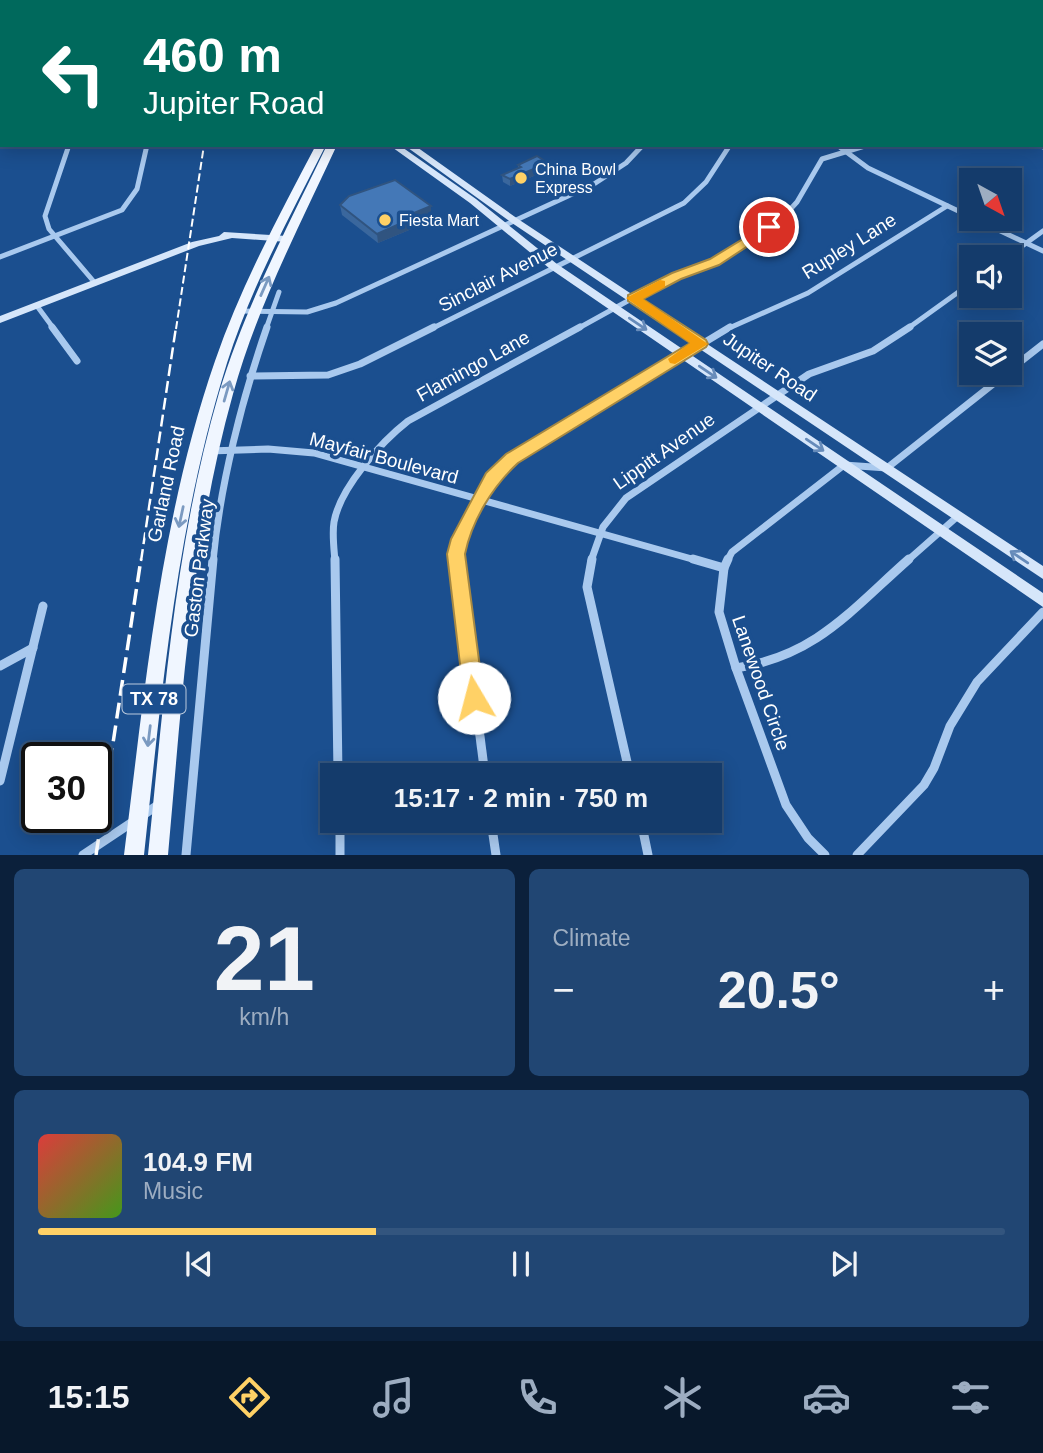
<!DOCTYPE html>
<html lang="en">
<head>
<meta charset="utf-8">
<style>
	body { margin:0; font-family:Helvetica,sans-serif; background:#214673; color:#f1f3f6; height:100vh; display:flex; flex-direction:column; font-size:26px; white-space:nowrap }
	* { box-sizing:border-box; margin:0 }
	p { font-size:23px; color:#9dadc1 }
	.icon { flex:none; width:38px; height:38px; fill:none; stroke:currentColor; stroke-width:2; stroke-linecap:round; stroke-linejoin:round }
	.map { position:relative; height:855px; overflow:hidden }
	.panel { display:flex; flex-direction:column; gap:14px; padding:14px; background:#0b203b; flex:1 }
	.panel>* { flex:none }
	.guide { position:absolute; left:0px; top:0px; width:1043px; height:147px; box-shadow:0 4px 18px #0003,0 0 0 2px #33557e; background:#00695c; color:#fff; overflow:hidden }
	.needle { width:46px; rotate:140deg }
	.tools { position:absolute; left:959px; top:168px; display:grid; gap:14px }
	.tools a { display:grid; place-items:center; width:63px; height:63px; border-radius:0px; background:#143b6b; box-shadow:0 4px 18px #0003,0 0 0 2px #33557e; font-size:35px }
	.speed { position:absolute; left:21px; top:742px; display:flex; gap:14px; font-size:35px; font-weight:700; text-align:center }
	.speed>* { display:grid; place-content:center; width:91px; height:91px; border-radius:50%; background:#143b6b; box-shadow:0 4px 18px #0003,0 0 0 2px #33557e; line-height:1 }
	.speed .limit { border:4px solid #111; border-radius:10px; background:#fff; color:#111 }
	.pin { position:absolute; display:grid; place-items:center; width:60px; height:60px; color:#fff; margin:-30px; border:4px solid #fff; border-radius:50%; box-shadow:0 2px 7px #0007 }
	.me { position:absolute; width:77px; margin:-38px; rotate:352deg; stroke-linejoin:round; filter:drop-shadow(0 0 5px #0008) }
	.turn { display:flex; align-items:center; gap:24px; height:147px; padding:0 28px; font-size:32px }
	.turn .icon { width:91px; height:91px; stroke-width:2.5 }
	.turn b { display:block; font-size:49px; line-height:60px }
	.big { font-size:52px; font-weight:600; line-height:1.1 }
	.panel .widget { flex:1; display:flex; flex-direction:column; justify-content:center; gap:10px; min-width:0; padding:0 24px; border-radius:10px; background:#214673 }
	.panel .dial { align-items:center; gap:0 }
	.dial b { font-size:91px; line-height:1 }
	.song { display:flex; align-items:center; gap:21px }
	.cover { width:84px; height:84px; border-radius:10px; background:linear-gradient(135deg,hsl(0 70% 55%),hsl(100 70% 35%)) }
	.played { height:7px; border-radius:4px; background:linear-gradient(90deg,#ffd166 35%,#33557e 35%) }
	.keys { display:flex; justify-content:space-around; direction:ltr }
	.heat { display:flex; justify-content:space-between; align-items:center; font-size:38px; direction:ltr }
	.panel .tiles { flex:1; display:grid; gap:14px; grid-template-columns:1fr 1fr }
	.widget:last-child { grid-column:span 2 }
	.trip { position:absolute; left:320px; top:763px; width:402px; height:70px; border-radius:0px; background:#143b6b; box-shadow:0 4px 18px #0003,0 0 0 2px #33557e; font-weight:600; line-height:70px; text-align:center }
	.tabs { display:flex; height:112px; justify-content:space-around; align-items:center; background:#08182b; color:#9dadc1 }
	.tabs .icon { width:49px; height:49px }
	.tabs .selected { color:#ffd166 }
	.tabs b { font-size:32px; color:#f1f3f6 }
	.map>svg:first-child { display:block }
</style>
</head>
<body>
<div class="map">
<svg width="1043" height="855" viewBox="0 0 1043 855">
	<rect width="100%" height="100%" fill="#1b4f8f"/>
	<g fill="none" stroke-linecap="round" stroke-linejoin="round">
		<g stroke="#a9c9ee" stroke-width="4.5">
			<polyline points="101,0 103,2"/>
			<polyline points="936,0 944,2"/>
			<polyline points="47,2 54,0"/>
			<polyline points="265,2 267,0"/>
			<polyline points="0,123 2,119"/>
		</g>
		<g stroke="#a9c9ee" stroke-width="5">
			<polyline points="69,145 45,216 49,229 95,283"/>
			<polyline points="837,145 868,168 971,217"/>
			<polyline points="1038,145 1043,147"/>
			<polyline points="975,219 1043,251"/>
			<polyline points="0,257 122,210 137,189 147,145"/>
			<polyline points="1007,257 1043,231"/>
			<polyline points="37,306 54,329"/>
			<polyline points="240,311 307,312 336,303 594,184 626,163 643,145"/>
			<polyline points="266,329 279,292"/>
			<polyline points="431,329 684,203 706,182 730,145"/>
			<polyline points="577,329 633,298 737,250 785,215 797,202 822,159 868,145"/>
			<polyline points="727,329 808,293 947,206"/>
			<polyline points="907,329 971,283"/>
		</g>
		<g stroke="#a9c9ee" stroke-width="7">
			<polyline points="52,327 77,361"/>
			<polyline points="1010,370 1043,344"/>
			<polyline points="250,376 328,375 360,364 434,327"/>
			<polyline points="209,451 268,449 314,453 699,561"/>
			<path d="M213,561c7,-76 29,-162 54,-234"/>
			<path d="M335,561c-1,-12 -3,-27 -1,-39 6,-34 47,-80 74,-101l172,-94"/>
			<path d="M457,561c-4,-33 32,-81 55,-102l218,-132"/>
			<polyline points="591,561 603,527 626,498 809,374 873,351 910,327"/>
			<polyline points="727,561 732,552 844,465 887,468 1007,373"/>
			<polyline points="907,561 958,516"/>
		</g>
		<g stroke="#a9c9ee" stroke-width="9">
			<polyline points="335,559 338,775"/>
			<polyline points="457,559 485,775"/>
			<polyline points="592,559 587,587 630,775"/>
			<polyline points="693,559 724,568"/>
			<polyline points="728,559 724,568 719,612 736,668 786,805 808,838 825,855"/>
			<polyline points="0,666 33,648"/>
			<path d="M736,668c80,-12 115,-58 173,-109"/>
			<polyline points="0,781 43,606"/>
			<polyline points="340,821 340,855"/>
			<polyline points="491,821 496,855"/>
			<polyline points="641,821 648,855"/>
			<polyline points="83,855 158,805"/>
			<polyline points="186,855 213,559"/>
			<polyline points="857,855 924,785 934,768 950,726 977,682 1043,612"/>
		</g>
		<g fill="#d6e6fa" fill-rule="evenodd">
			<rect x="237" y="0" width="6" height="2"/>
			<polygon points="407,0 453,0 456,2 409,2"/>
			<rect x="1041" y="46" width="2" height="4"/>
			<polygon points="389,145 399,145 476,199 557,264 1043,593 1043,607 549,268 470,203"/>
			<polygon points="404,145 414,145 518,219 1043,566 1043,579 512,223"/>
			<polygon points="224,232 287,236 292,239 287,242 232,238 199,246 0,323 0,316 192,242 219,236"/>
		</g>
		<g fill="#f0f6ff" fill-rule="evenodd">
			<polygon points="390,0 398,0 389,2"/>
			<path d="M316,145h10c-36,71 -75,142 -99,218 -50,159 -65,326 -83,492h-20c21,-166 36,-335 91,-494 26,-75 64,-146 101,-216z"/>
			<path d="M327,145h10c-38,82 -80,162 -104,249 -42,150 -51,306 -65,461h-20c16,-155 27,-312 71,-462 26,-86 69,-167 108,-248z"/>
		</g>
		<polyline stroke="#fff" stroke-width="2" stroke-dasharray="8 3.5" stroke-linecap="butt" points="176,329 204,145"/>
		<polyline stroke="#fff" stroke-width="2.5" stroke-dasharray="12 5" stroke-linecap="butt" points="141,561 176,327"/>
		<polyline stroke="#fff" stroke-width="3.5" stroke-dasharray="16 7" stroke-linecap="butt" points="96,855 141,559"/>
	</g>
	<g fill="#3a679d">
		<polygon points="518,165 548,170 510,186 503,182 502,175 518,168"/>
		<polygon points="340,205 431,216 414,223 414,228 378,243 342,215"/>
	</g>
	<g fill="#305480">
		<polygon points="548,163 548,170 510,186 510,179"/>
		<polygon points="431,206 431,216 414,223 414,228 378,243 377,234 409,215"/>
	</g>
	<g fill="#4478b7" stroke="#305480" stroke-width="2">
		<polygon points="537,156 548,163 510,179 502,175 521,167 518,165"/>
		<polygon points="395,180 431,206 409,215 413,218 377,234 340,205 349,196"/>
	</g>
	<defs><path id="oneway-shaft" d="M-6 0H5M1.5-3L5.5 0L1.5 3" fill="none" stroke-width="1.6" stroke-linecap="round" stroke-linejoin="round" transform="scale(1.75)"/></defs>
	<g stroke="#7b9ac1">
		<use href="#oneway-shaft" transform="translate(265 286) rotate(-66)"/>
		<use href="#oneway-shaft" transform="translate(227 391) rotate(-74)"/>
		<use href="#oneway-shaft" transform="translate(181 517) rotate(102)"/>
		<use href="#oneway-shaft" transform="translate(149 736) rotate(97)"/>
	</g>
	<g stroke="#668bba">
		<use href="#oneway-shaft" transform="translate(638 324) rotate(34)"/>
		<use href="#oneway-shaft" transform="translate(708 372) rotate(34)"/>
		<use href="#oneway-shaft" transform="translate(815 445) rotate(34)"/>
		<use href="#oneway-shaft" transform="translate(1019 557) rotate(-146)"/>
	</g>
	<path fill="#ffd166" stroke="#a68842" stroke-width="2" d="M769,223l6,4 -1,2 -55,36 -38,14 -38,20 63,41 2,4 -2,3 -188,116c-25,23 -46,57 -53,91l19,144 -3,7 -7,2 -7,-2 -3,-7 -17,-144 4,-15 35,-66 20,-19 184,-111 -62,-42v-6l44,-22 38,-14z"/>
	<polygon fill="#f59e0b" points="660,280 665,281 665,287 643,299 708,344 675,364 670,363 668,359 690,343 626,298"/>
	<g fill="#ffd166" stroke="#1b4f8f" stroke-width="2.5">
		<circle cx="521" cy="178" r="7"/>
		<circle cx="385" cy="220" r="7"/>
	</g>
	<g text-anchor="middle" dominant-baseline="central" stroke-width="7" stroke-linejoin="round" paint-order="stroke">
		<g font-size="16" fill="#fff" stroke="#1b4f8f" text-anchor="start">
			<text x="535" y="169">China Bowl<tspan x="535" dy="18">Express</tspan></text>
			<text x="399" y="220">Fiesta Mart</text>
		</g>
		<rect fill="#1b4f8f" stroke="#bbcadd" stroke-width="2" x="122.5" y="684.5" width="63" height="29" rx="5"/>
		<g font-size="18" font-weight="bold" fill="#fff">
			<text x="154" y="699">TX 78</text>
		</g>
		<g font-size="19" fill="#fff" stroke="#1b4f8f">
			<text transform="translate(849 246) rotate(-32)">Rupley Lane</text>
			<text transform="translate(498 277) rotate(-27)">Sinclair Avenue</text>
			<text transform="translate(473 366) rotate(-29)">Flamingo Lane</text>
			<text transform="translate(770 367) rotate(34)">Jupiter Road</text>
			<text transform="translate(664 451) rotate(-35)">Lippitt Avenue</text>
			<text transform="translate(384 458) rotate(15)">Mayfair Boulevard</text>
			<text transform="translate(166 484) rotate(-78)">Garland Road</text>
			<text transform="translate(199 568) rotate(-83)">Gaston Parkway</text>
			<text transform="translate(761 683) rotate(71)">Lanewood Circle</text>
		</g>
	</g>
</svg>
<div class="tools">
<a><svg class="needle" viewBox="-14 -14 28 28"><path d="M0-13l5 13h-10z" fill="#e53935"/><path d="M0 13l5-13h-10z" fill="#9dadc1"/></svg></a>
<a><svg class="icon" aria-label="sound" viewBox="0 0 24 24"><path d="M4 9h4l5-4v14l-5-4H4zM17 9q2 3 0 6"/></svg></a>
<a><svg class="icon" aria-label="layers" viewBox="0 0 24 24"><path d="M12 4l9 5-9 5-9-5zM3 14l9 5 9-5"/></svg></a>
</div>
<div class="speed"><div class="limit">30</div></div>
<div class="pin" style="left:769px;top:227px;background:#d93025"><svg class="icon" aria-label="arrive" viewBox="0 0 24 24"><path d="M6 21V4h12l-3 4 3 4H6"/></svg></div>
<svg class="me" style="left:474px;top:698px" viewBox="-20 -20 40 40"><circle r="19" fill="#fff"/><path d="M0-13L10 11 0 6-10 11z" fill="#ffd166"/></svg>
<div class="trip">15:17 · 2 min · 750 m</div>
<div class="guide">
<div class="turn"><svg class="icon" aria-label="left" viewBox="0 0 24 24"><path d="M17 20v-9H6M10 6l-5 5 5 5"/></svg><div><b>460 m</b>Jupiter Road</div></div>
</div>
</div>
<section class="panel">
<div class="tiles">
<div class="widget dial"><b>21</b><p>km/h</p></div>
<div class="widget"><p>Climate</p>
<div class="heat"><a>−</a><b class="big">20.5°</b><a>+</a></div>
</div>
<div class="widget">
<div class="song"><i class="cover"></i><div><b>104.9 FM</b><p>Music</p></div></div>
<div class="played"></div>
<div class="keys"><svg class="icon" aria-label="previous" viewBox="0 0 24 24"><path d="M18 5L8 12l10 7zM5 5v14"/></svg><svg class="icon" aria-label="pause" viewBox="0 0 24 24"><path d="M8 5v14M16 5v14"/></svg><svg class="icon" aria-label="next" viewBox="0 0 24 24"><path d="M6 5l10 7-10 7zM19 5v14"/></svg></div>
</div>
</div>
</section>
<nav class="tabs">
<b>15:15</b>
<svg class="icon selected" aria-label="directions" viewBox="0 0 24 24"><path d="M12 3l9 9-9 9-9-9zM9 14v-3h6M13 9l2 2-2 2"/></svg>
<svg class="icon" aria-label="music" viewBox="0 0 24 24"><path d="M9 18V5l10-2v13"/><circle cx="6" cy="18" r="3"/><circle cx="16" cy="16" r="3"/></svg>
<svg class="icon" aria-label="phone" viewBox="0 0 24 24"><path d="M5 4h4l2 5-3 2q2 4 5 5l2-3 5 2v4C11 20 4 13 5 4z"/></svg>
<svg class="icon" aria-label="climate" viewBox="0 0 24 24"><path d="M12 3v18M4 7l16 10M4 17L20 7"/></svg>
<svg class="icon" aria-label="car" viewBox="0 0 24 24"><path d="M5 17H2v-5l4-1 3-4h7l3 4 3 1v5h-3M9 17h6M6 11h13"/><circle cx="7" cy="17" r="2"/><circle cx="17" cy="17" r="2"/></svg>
<svg class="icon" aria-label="filters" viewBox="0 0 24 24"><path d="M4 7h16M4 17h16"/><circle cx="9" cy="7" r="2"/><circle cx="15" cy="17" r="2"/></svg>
</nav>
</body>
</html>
